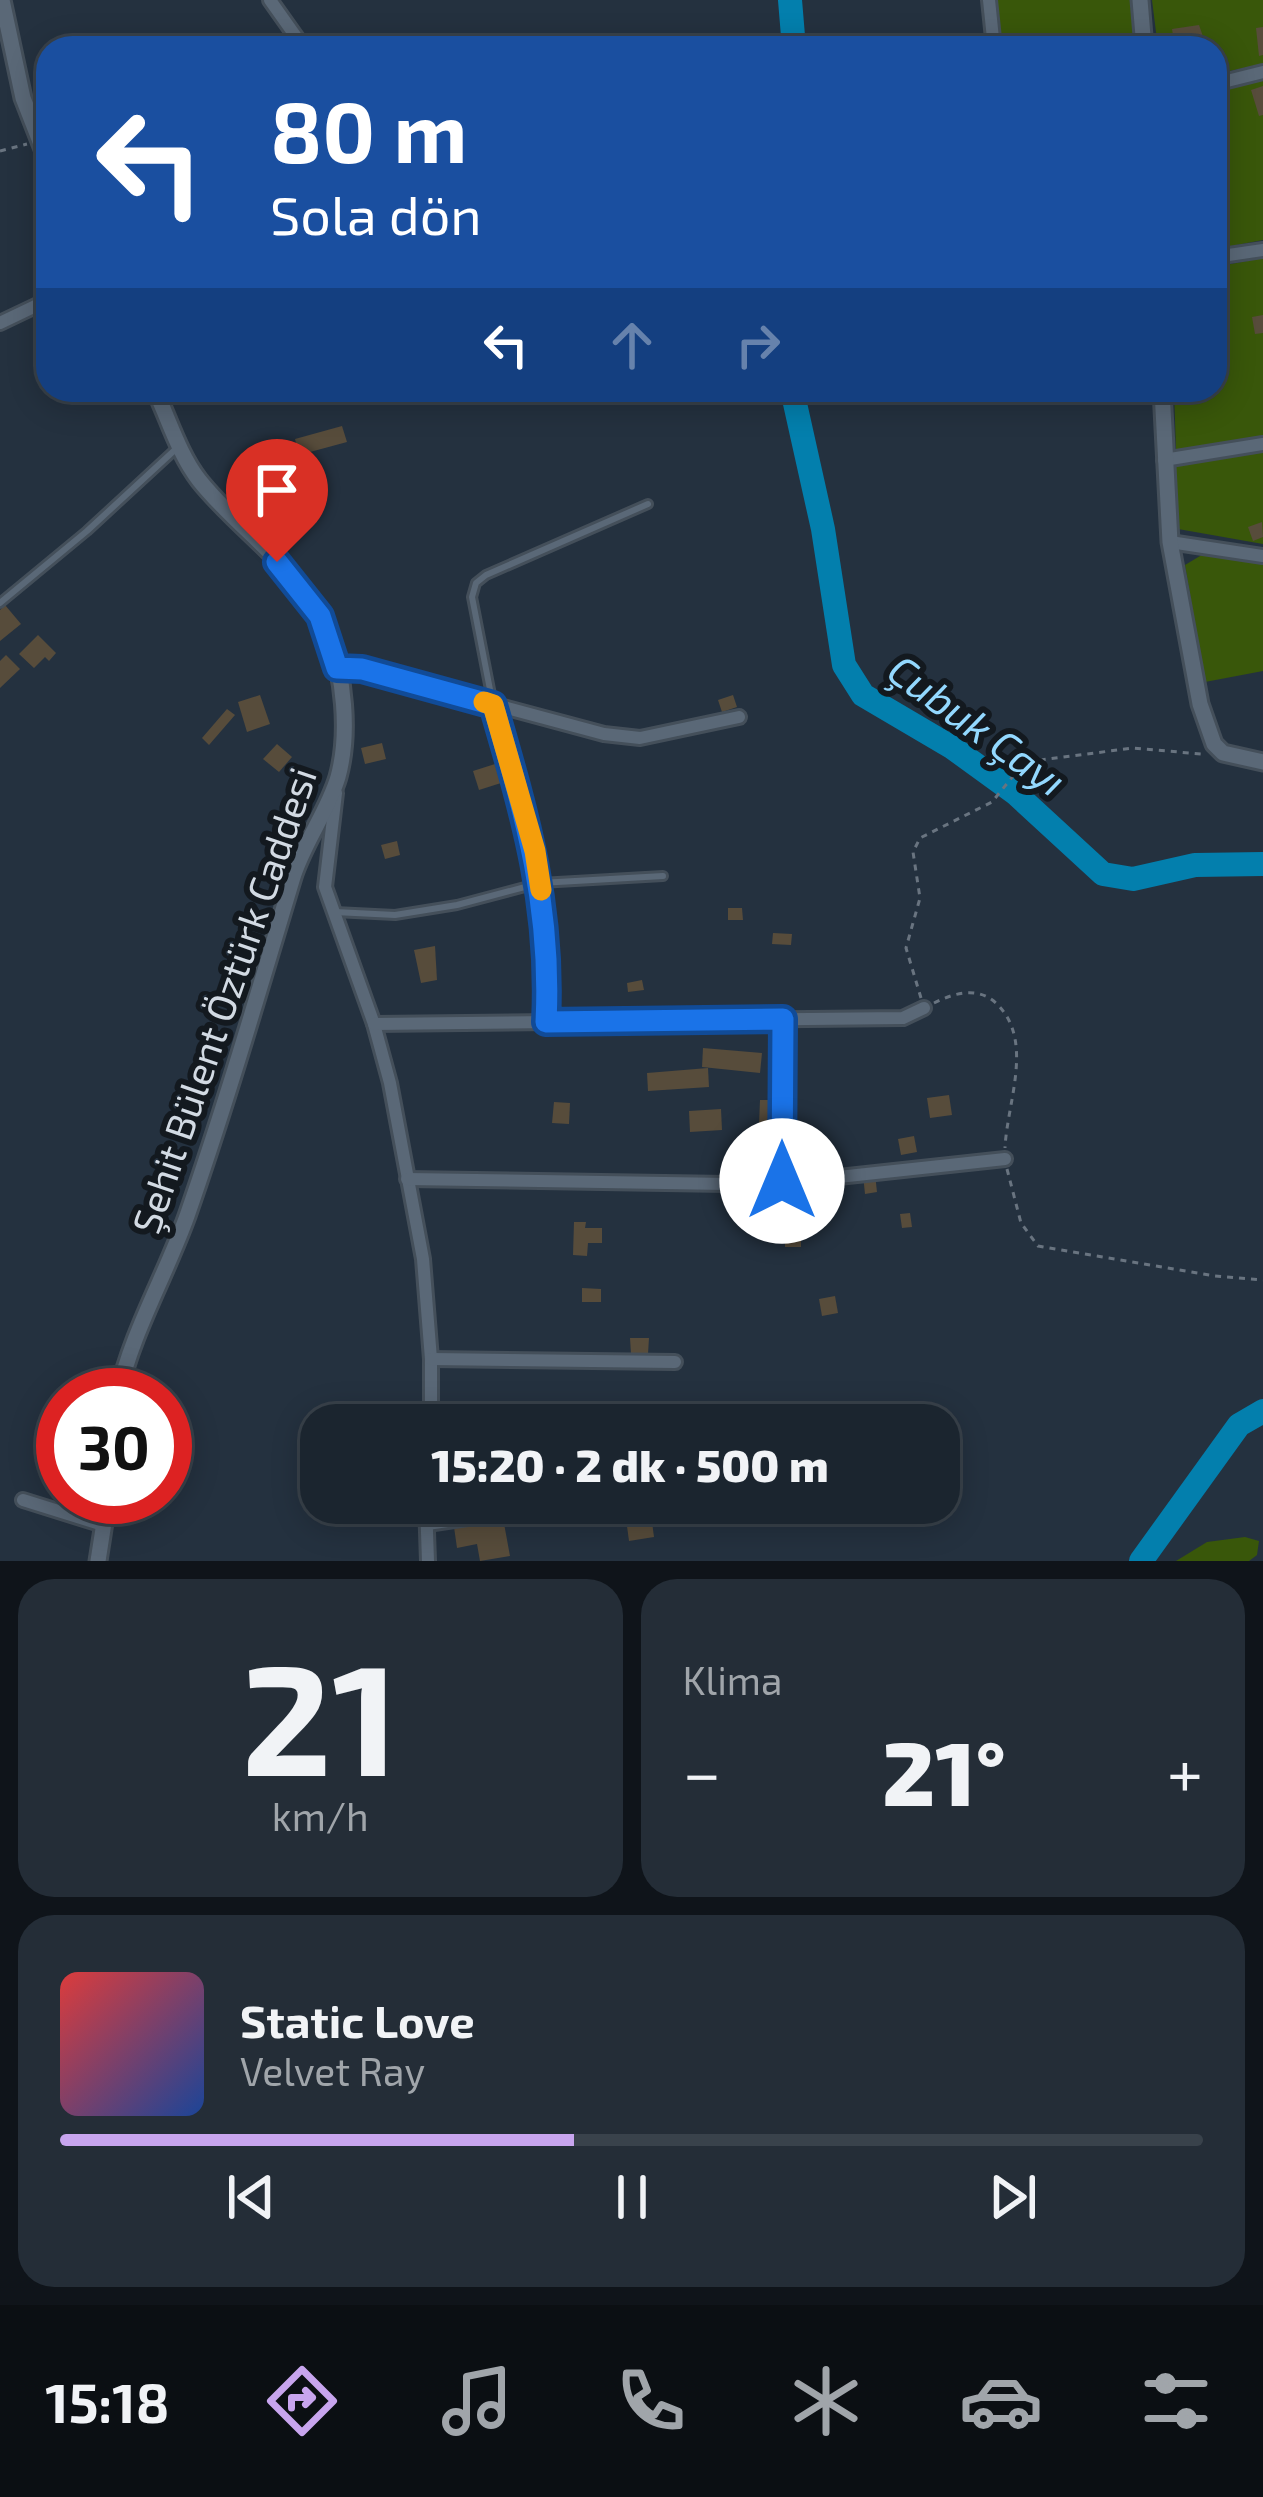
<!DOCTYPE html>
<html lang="tr">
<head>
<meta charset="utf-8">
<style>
	body { margin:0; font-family:"Exo 2",sans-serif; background:#242d37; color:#f1f3f6; height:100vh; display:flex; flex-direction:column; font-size:45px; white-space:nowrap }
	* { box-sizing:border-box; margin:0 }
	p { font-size:39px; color:#a0a5aa }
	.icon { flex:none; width:66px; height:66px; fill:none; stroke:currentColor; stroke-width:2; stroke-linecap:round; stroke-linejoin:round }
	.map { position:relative; height:1561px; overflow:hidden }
	.side { display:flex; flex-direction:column; gap:18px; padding:18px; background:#0f141a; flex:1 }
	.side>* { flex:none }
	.banner { position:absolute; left:36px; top:36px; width:1191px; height:366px; border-radius:36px; box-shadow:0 6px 30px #0003,0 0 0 3px #39424b; background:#1a4fa0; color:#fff; overflow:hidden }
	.speed { position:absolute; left:36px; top:1368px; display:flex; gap:24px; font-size:60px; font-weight:700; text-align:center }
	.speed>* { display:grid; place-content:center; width:156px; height:156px; border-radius:50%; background:#1b252f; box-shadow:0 6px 30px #0003,0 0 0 3px #39424b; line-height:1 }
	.speed .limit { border:18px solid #d22; background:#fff; color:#111 }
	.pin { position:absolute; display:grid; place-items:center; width:102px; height:102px; color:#fff; margin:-123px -51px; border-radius:50% 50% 50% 0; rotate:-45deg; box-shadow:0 0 12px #0007 }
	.pin .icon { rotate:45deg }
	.me { position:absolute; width:132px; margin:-66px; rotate:0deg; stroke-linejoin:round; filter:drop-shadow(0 0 9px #0008) }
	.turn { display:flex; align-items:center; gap:42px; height:252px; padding:0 36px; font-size:54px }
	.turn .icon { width:156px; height:156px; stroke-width:2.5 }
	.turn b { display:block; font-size:84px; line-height:102px }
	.lanes { display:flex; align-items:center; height:114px; padding:0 36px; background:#0003; justify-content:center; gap:60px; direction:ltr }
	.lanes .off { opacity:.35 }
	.big { font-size:90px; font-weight:800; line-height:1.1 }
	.side .card { flex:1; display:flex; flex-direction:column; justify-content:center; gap:18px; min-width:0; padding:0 42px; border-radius:36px; background:#242d37 }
	.side .dial { align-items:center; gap:0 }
	.dial b { font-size:156px; line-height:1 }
	.song { display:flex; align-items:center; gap:36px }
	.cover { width:144px; height:144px; border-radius:18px; background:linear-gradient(135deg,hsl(0 70% 55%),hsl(220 70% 35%)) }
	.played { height:12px; border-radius:6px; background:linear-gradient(90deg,#c8a5ee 45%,#39424b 45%) }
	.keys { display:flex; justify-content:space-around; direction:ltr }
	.heat { display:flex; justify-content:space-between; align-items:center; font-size:66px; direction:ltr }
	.side .tiles { flex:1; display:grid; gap:18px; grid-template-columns:1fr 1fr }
	.card:last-child { grid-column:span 2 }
	.trip { position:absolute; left:300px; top:1404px; width:660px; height:120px; border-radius:36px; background:#1b252f; box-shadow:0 6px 30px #0003,0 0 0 3px #39424b; font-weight:800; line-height:120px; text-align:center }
	.menu { display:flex; height:192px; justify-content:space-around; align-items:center; background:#0b0f13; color:#a0a5aa }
	.menu .icon { width:84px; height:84px }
	.menu .active { color:#c8a5ee }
	.menu b { font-size:54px; color:#f1f3f6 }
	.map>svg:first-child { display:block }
</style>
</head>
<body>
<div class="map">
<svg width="1263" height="1561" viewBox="0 0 1263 1561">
	<rect width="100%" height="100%" fill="#24313f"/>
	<g fill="#39570a">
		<polygon points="996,0 1132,0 1136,48 1001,48"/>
		<polygon points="1152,0 1263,0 1263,64 1215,74 1215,48 1158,48"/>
		<polygon points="1263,78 1263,240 1215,249 1215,90"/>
		<polygon points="1263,258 1263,437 1176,450 1174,390 1215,390 1215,267"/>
		<polygon points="1263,451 1263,544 1178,529 1174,466"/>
		<polygon points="1205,553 1263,563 1263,671 1205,682 1185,565"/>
		<polygon points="1245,1537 1259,1541 1257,1555 1249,1561 1176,1561 1207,1542"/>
	</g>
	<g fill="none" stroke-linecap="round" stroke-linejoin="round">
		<g stroke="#037fad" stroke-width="24">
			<polyline points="790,0 794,48"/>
			<polyline points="792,390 823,529 844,665 863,695 953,748 1015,793 1103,874 1133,879 1195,865 1263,864"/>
			<polyline points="1141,1561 1239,1425 1263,1411"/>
		</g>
	</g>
	<g fill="#574c3b">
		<polygon points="1199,25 1206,45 1175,48 1172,29"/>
		<polygon points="1263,27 1263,55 1259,56 1256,28"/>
		<polygon points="285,32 294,46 277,48 272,40"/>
		<polygon points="1263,86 1263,115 1259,116 1251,90"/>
		<polygon points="1263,315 1263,333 1255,334 1252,317"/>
		<polygon points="342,426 347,442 299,455 295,439"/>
		<polygon points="290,444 295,460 274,466 270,450"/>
		<polygon points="1262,522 1263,537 1253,541 1248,527"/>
		<polygon points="5,605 21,624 0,641 0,610"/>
		<polygon points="38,635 56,653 49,661 45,657 34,668 19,654"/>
		<polygon points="6,655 20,669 0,688 0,661"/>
		<polygon points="260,695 270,724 247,732 238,702"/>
		<polygon points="733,695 737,707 722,712 718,700"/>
		<polygon points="227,709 235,715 209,745 202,738"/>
		<polygon points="382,743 386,759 365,764 361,748"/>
		<polygon points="277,744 292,757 279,772 263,759"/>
		<polygon points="495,764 501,783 479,790 473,771"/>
		<polygon points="397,841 400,855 385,859 381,845"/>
		<polygon points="728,908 742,908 743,920 728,920"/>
		<polygon points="773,933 792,934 791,945 772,944"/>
		<polygon points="435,946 437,980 421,983 414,950"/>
		<polygon points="642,980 644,990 628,992 627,983"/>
		<polygon points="703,1048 762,1053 760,1073 702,1067"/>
		<polygon points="708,1068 709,1087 648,1091 647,1073"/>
		<polygon points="949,1095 952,1115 930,1118 927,1098"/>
		<polygon points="760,1100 777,1100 770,1125 759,1124"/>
		<polygon points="554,1102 570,1103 569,1124 552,1123"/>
		<polygon points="721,1109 722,1130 690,1132 689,1111"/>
		<polygon points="914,1136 917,1152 901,1155 898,1139"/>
		<polygon points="875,1174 877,1192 865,1194 863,1175"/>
		<polygon points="786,1198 800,1198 800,1220 785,1220"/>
		<polygon points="910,1213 912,1227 902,1228 900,1214"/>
		<polygon points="574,1222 586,1222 585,1228 602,1228 602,1243 588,1243 587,1256 573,1255"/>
		<rect x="785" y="1230" width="16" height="17"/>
		<polygon points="582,1288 601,1289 601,1302 582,1302"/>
		<polygon points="835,1296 838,1313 822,1316 819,1299"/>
		<polygon points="630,1338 649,1338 648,1354 631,1354"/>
		<polygon points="650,1507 654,1537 629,1541 625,1511"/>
		<polygon points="503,1518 510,1556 480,1561 477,1544 457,1548 454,1527"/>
	</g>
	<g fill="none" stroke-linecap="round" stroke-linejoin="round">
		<g stroke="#444f5a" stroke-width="12">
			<g id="service">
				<polyline points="0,603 87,531 178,447"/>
				<polyline points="493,705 472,597 476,583 486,575 648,504"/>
				<polyline points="335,912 395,915 457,905 540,883 663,876"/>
				<polyline points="428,1527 588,1503"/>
			</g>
		</g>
		<g stroke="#444f5a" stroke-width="18">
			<g id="minor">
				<polyline points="270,0 304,48"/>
				<polyline points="989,0 994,48"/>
				<polyline points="1215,84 1263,72"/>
				<polyline points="1215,257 1263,250"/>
				<polyline points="0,323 48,300"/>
				<polyline points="1164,460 1263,444"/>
				<polyline points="1170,542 1263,556"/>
				<polyline points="337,668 362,669 604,734 640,738 739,717"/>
				<path d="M493,705c31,110 58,200 53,317"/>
				<polyline points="336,793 325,887 374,1024 390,1083 423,1259 431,1359 431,1425"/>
				<polyline points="374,1024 903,1018 924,1008"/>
				<polyline points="407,1179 727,1184 820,1179 1005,1159"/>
				<polyline points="782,1181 783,1019"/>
				<polyline points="431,1359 675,1362"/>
				<polyline points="23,1500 103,1525"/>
				<polyline points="426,1503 428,1561"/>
			</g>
		</g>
		<g stroke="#444f5a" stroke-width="21">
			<g id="tertiary">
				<polyline points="2,0 23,98 48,162"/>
				<polyline points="1140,0 1144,48"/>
				<polyline points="1162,390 1170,542 1200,704 1214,744 1223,753 1263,762"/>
				<path d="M118,1395c14,-63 47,-118 69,-179 39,-112 72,-226 106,-339 11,-35 35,-66 45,-100 12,-44 6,-102 -10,-144 -24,-63 -89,-102 -129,-153 -20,-26 -30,-60 -44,-90"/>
				<polyline points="98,1561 108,1497"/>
			</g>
		</g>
		<g stroke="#697480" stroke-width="3" stroke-dasharray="6 6" stroke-linecap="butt">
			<polyline points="0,151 27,144"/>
			<polyline points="921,998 906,948 920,898 913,852 920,838 992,802 1014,775 1033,761 1133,748 1201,754"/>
			<path d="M934,1003c20,-10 43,-17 62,0 39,37 11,99 9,145"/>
			<polyline points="1007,1169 1021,1223 1038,1246 1215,1276 1263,1280"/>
		</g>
		<use href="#service" stroke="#5a6877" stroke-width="6"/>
		<use href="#minor" stroke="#5a6877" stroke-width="12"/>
		<use href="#tertiary" stroke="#5a6877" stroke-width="15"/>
	</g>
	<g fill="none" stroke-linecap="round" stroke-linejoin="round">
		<g stroke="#114b97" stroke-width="30">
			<path id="route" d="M277,562l43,54 17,52 25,1 131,36c32,110 59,200 53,317l237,-3 -1,162"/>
		</g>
		<use href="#route" stroke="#1a73e8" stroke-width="21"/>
		<polyline stroke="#f59e0b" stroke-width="21" points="484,702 493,705 535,851 541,890"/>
	</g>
	<g text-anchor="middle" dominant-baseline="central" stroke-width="12" stroke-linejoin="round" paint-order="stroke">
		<g font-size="39" fill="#d2dae3" stroke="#13191f">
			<text transform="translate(223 1000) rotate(-71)">Şehit Bülent Öztürk Caddesi</text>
		</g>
		<g font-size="42" font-style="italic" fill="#93d8fe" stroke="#13191f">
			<text transform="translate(978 724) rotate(36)">Çubuk Çayı</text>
		</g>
	</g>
</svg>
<div class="speed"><div class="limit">30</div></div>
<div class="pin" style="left:277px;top:562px;background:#d93025"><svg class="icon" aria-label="arrive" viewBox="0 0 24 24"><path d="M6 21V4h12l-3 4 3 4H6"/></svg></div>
<svg class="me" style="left:782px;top:1181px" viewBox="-20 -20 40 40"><circle r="19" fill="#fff"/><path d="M0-13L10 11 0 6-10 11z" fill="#1a73e8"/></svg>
<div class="trip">15:20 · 2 dk · 500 m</div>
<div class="banner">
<div class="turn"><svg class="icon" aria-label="left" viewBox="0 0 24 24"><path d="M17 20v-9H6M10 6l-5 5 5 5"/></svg><div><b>80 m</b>Sola dön</div></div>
<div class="lanes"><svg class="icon" aria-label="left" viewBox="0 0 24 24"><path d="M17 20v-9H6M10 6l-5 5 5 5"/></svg><svg class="icon off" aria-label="ahead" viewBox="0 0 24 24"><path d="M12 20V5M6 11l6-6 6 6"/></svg><svg class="icon off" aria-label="right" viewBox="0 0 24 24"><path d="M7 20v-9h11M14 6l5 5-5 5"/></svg></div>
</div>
</div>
<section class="side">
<div class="tiles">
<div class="card dial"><b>21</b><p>km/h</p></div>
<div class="card"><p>Klima</p>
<div class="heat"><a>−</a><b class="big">21°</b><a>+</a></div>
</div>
<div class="card">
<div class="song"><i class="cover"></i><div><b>Static Love</b><p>Velvet Ray</p></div></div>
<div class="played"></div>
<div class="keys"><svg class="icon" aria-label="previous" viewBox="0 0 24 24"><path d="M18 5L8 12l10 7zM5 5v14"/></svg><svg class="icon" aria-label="pause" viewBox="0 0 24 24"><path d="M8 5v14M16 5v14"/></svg><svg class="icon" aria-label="next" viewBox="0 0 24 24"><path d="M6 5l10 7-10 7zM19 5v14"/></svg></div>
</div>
</div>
</section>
<nav class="menu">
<b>15:18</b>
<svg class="icon active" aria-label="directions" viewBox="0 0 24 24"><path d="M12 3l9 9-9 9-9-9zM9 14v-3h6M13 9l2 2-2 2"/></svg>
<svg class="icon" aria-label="music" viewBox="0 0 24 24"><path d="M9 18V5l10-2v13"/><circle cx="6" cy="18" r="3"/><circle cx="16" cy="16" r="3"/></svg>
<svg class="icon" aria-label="phone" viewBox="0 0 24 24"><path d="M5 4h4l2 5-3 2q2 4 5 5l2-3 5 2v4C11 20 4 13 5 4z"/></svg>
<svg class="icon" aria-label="climate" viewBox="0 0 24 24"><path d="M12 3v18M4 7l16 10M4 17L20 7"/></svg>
<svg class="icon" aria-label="car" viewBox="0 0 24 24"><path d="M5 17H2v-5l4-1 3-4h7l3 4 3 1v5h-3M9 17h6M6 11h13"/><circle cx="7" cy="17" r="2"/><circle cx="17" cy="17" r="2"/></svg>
<svg class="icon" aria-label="filters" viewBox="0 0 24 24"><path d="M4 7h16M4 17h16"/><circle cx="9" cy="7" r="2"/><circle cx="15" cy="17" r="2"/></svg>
</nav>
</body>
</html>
